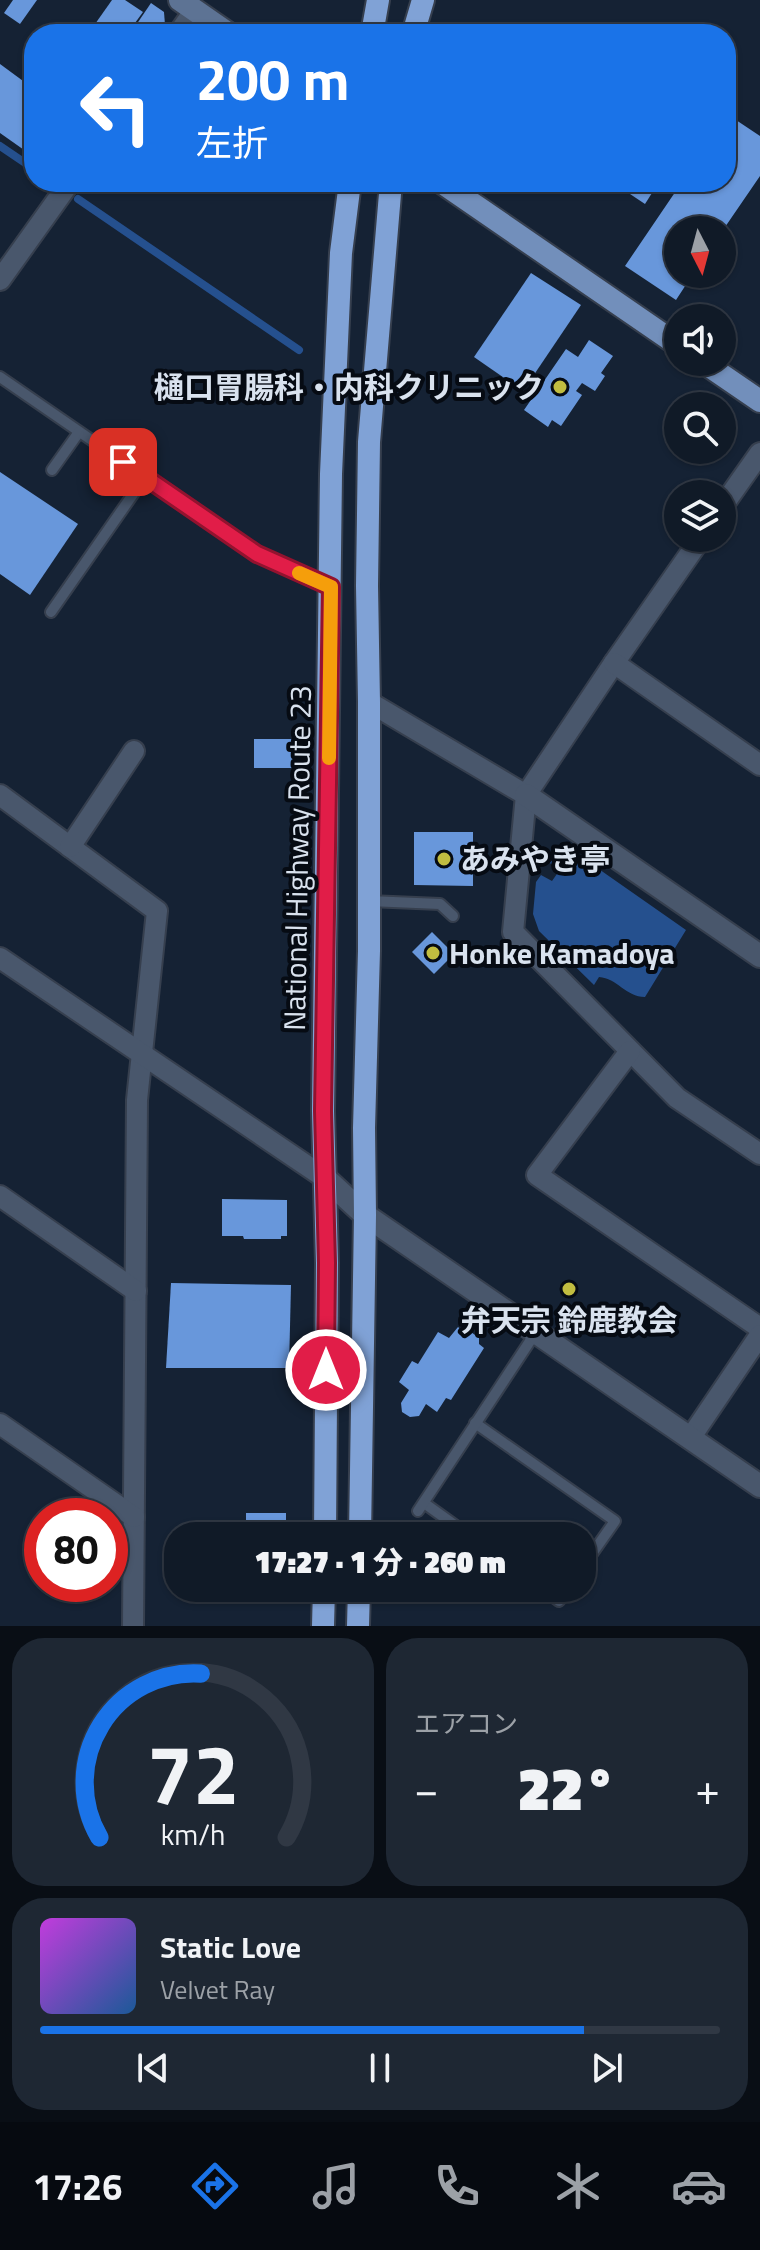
<!DOCTYPE html>
<html lang="ja">
<head>
<meta charset="utf-8">
<style>
	body { margin:0; font-family:"Titillium Web","Noto Sans JP",sans-serif; background:#1e2733; color:#f1f3f6; height:100vh; display:flex; flex-direction:column; font-size:30px; white-space:nowrap }
	* { box-sizing:border-box; margin:0 }
	p { font-size:26px; color:#9ca1a7 }
	.icon { flex:none; width:44px; height:44px; fill:none; stroke:currentColor; stroke-width:2; stroke-linecap:round; stroke-linejoin:round }
	.map { position:relative; height:1626px; overflow:hidden }
	.drawer { display:flex; flex-direction:column; gap:12px; padding:12px; background:#090e15; flex:1 }
	.drawer>* { flex:none }
	.top-card { position:absolute; left:24px; top:24px; width:712px; height:168px; border-radius:32px; box-shadow:0 2px 6px #0004,0 0 0 2px #303844; background:#1a73e8; color:#fff; overflow:hidden }
	.needle { width:52px; rotate:174deg }
	.tools { position:absolute; left:664px; top:216px; display:grid; gap:16px }
	.tools a { display:grid; place-items:center; width:72px; height:72px; border-radius:50%; background:#101a27; box-shadow:0 2px 6px #0004,0 0 0 2px #303844; font-size:40px }
	.speed { position:absolute; left:24px; top:1498px; display:flex; gap:16px; font-size:40px; font-weight:700; text-align:center }
	.speed>* { display:grid; place-content:center; width:104px; height:104px; border-radius:50%; background:#101a27; box-shadow:0 2px 6px #0004,0 0 0 2px #303844; line-height:1 }
	.speed .limit { border:12px solid #d22; background:#fff; color:#111 }
	.pin { position:absolute; display:grid; place-items:center; width:68px; height:68px; color:#fff; margin:-34px; border-radius:16px; box-shadow:0 4px 12px #0006 }
	.me { position:absolute; width:88px; margin:-44px; rotate:0deg; stroke-linejoin:round; filter:drop-shadow(0 0 6px #0008) }
	.turn { display:flex; align-items:center; gap:28px; height:168px; padding:0 40px; font-size:36px }
	.turn .icon { width:104px; height:104px; stroke-width:2.5 }
	.turn b { display:block; font-size:56px; line-height:68px }
	.big { font-size:60px; font-weight:800; line-height:1.1 }
	.drawer .card { flex:1; display:flex; flex-direction:column; justify-content:center; gap:12px; min-width:0; padding:0 28px; border-radius:32px; background:#1e2733 }
	.drawer .dial { align-items:center; gap:0 }
	.dial svg { height:208px; overflow:visible; fill:none; stroke:#303844; stroke-width:7; stroke-linecap:round; text-anchor:middle }
	.dial text { fill:#f1f3f6; stroke:none }
	.song { display:flex; align-items:center; gap:24px }
	.cover { width:96px; height:96px; border-radius:12px; background:linear-gradient(135deg,hsl(290 70% 55%),hsl(210 70% 35%)) }
	.played { height:8px; border-radius:4px; background:linear-gradient(90deg,#1a73e8 80%,#303844 80%) }
	.keys { display:flex; justify-content:space-around; direction:ltr }
	.heat { display:flex; justify-content:space-between; align-items:center; font-size:44px; direction:ltr }
	.drawer .tiles { flex:1; display:grid; gap:12px; grid-template-columns:1fr 1fr }
	.card:last-child { grid-column:span 2 }
	.trip { position:absolute; left:164px; top:1522px; width:432px; height:80px; border-radius:32px; background:#101a27; box-shadow:0 2px 6px #0004,0 0 0 2px #303844; font-weight:800; line-height:80px; text-align:center }
	.dock { display:flex; height:128px; justify-content:space-around; align-items:center; background:#060a10; color:#9ca1a7 }
	.dock .icon { width:56px; height:56px }
	.dock .current { color:#1a73e8 }
	.dock b { font-size:36px; color:#f1f3f6 }
	.map>svg:first-child { display:block }
</style>
</head>
<body>
<div class="map">
<svg width="760" height="1626" viewBox="0 0 760 1626">
	<rect width="100%" height="100%" fill="#152234"/>
	<path fill="#25508e" d="M563,844l123,86 -41,67c-19,0 -28,-19 -46,-20l-5,8 -55,-54 -6,-17 3,-32 5,-7 11,6 7,-10 -9,-8z"/>
	<g fill="none" stroke-linecap="round" stroke-linejoin="round">
		<g stroke="#25508e" stroke-width="8">
			<polyline points="0,146 34,169"/>
			<polyline points="78,199 299,350"/>
		</g>
	</g>
	<g fill="#6897db">
		<polygon points="13,0 37,0 20,24 4,13"/>
		<polygon points="112,0 125,0 143,12 127,34 88,34"/>
		<polygon points="151,3 164,12 165,25 159,34 130,34"/>
		<polygon points="0,64 34,89 34,157 0,133"/>
		<polygon points="727,114 760,136 760,176 723,230 678,230 678,274 693,274 676,300 625,266 682,182 726,182"/>
		<polygon points="612,182 659,182 645,204"/>
		<polygon points="531,273 581,305 523,391 474,357"/>
		<polygon points="589,340 613,356 601,373 605,376 595,391 582,383 576,391 582,395 561,426 552,420 548,427 524,410 566,349 578,357"/>
		<polygon points="0,472 78,524 30,595 0,574"/>
		<rect x="254" y="739" width="47" height="29"/>
		<polygon points="414,832 473,832 473,886 414,885"/>
		<polygon points="432,932 454,954 434,974 412,952"/>
		<polygon points="222,1199 287,1200 287,1236 281,1236 281,1239 244,1239 243,1236 222,1236"/>
		<polygon points="171,1283 291,1285 289,1368 166,1368"/>
		<polygon points="458,1327 467,1335 471,1332 479,1338 479,1344 484,1348 451,1400 446,1398 437,1412 426,1404 419,1416 410,1417 402,1412 401,1403 409,1390 399,1382 412,1361 418,1364 438,1332 449,1338"/>
		<polygon points="246,1513 286,1513 286,1536 235,1536 235,1528 246,1527"/>
	</g>
	<g fill="none" stroke-linecap="round" stroke-linejoin="round">
		<g stroke="#363f4e" stroke-width="14">
			<g id="service">
				<polyline points="0,377 257,554 329,586"/>
				<polyline points="52,470 79,432"/>
				<polyline points="51,612 145,477"/>
				<polyline points="369,901 440,904 453,916"/>
				<polyline points="475,1423 615,1521 582,1568"/>
				<polyline points="424,1503 470,1536"/>
				<polyline points="418,1511 536,1332"/>
				<polyline points="541,1588 559,1601 569,1588"/>
			</g>
		</g>
		<g stroke="#363f4e" stroke-width="24">
			<g id="minor">
				<polyline points="178,34 195,10"/>
				<polyline points="0,280 70,182"/>
				<polyline points="722,507 760,453"/>
				<polyline points="701,538 614,663 526,795 513,932 677,1098 760,1154"/>
				<polyline points="614,663 760,765"/>
				<polyline points="369,702 526,795"/>
				<polyline points="0,795 157,911 137,1100 133,1626"/>
				<polyline points="70,847 134,751"/>
				<polyline points="0,958 325,1178"/>
				<polyline points="630,1051 537,1175 760,1328"/>
				<polyline points="0,1196 136,1291"/>
				<polyline points="0,1424 134,1517"/>
				<polyline points="691,1437 760,1335"/>
			</g>
		</g>
		<g stroke="#363f4e" stroke-width="26">
			<g id="tertiary">
				<polyline points="526,795 760,956"/>
				<polyline points="325,1178 365,1215 760,1486"/>
			</g>
		</g>
		<g stroke="#363f4e" stroke-width="26">
			<polyline id="secondary" points="180,0 229,34"/>
		</g>
		<g stroke="#363f4e" stroke-width="26">
			<g id="primary">
				<polyline points="441,182 678,345"/>
				<polyline points="703,362 760,401"/>
			</g>
		</g>
		<g stroke="#363f4e" stroke-width="26">
			<g id="trunk">
				<polyline points="372,34 378,0"/>
				<polyline points="413,34 423,0"/>
				<polyline points="325,1536 327,1263 323,1111 331,474 341,253 350,182"/>
				<polyline points="360,1536 365,1215 364,1128 369,951 369,702 367,586 369,442 391,182"/>
				<polyline points="323,1626 324,1588"/>
				<polyline points="358,1626 359,1588"/>
			</g>
		</g>
		<use href="#service" stroke="#49576c" stroke-width="10"/>
		<use href="#minor" stroke="#49576c" stroke-width="20"/>
		<use href="#tertiary" stroke="#49576c" stroke-width="22"/>
		<use href="#secondary" stroke="#5d7394" stroke-width="22"/>
		<use href="#primary" stroke="#728fbb" stroke-width="22"/>
		<use href="#trunk" stroke="#80a2d6" stroke-width="22"/>
	</g>
	<g fill="none" stroke-linecap="round" stroke-linejoin="round">
		<g stroke="#92132f" stroke-width="20">
			<polyline id="route" points="123,462 257,554 331,587 323,1111 327,1263 326,1370"/>
		</g>
		<use href="#route" stroke="#e11d48" stroke-width="14"/>
		<polyline stroke="#f59e0b" stroke-width="14" points="299,573 331,587 329,758"/>
	</g>
	<g fill="#c1bd40" stroke="#060b13" stroke-width="3">
		<circle cx="560" cy="387" r="8"/>
		<circle cx="444" cy="859" r="8"/>
		<circle cx="433" cy="953" r="8"/>
		<circle cx="569" cy="1289" r="8"/>
	</g>
	<g text-anchor="middle" dominant-baseline="central" stroke-width="8" stroke-linejoin="round" paint-order="stroke">
		<g font-size="30" font-weight="bold" fill="#d9e2ee" stroke="#060b13" text-anchor="start">
			<text x="544" y="387" text-anchor="end">樋口胃腸科・内科クリニック</text>
			<text x="460" y="859">あみやき亭</text>
			<text x="449" y="953">Honke Kamadoya</text>
			<text x="569" y="1320" text-anchor="middle">弁天宗 鈴鹿教会</text>
		</g>
		<g font-size="30" fill="#d9e2ee" stroke="#060b13">
			<text transform="translate(297 858) rotate(-89)">National Highway Route 23</text>
		</g>
	</g>
</svg>
<div class="tools">
<a><svg class="needle" viewBox="-14 -14 28 28"><path d="M0-13l5 13h-10z" fill="#e53935"/><path d="M0 13l5-13h-10z" fill="#9ca1a7"/></svg></a>
<a><svg class="icon" aria-label="sound" viewBox="0 0 24 24"><path d="M4 9h4l5-4v14l-5-4H4zM17 9q2 3 0 6"/></svg></a>
<a><svg class="icon" aria-label="search" viewBox="0 0 24 24"><circle cx="10" cy="10" r="6"/><path d="M15 15l6 6"/></svg></a>
<a><svg class="icon" aria-label="layers" viewBox="0 0 24 24"><path d="M12 4l9 5-9 5-9-5zM3 14l9 5 9-5"/></svg></a>
</div>
<div class="speed"><div class="limit">80</div></div>
<div class="pin" style="left:123px;top:462px;background:#d93025"><svg class="icon" aria-label="arrive" viewBox="0 0 24 24"><path d="M6 21V4h12l-3 4 3 4H6"/></svg></div>
<svg class="me" style="left:326px;top:1370px" viewBox="-20 -20 40 40"><circle r="17" fill="#e11d48" stroke="#fff" stroke-width="3"/><path d="M0-11L8 9 0 5-8 9z" fill="#fff"/></svg>
<div class="trip">17:27 · 1 分 · 260 m</div>
<div class="top-card">
<div class="turn"><svg class="icon" aria-label="left" viewBox="0 0 24 24"><path d="M17 20v-9H6M10 6l-5 5 5 5"/></svg><div><b>200 m</b>左折</div></div>
</div>
</div>
<section class="drawer">
<div class="tiles">
<div class="card dial"><svg viewBox="0 0 100 80">
<path d="M14 69A42 42 0 1 1 86 69"/>
<path d="M14 69A42 42 0 0 1 53 6" stroke="#1a73e8"/>
<text x="50" y="56" font-size="32" font-weight="700">72</text>
<text x="50" y="72" font-size="11">km/h</text>
</svg></div>
<div class="card"><p>エアコン</p>
<div class="heat"><a>−</a><b class="big">22°</b><a>+</a></div>
</div>
<div class="card">
<div class="song"><i class="cover"></i><div><b>Static Love</b><p>Velvet Ray</p></div></div>
<div class="played"></div>
<div class="keys"><svg class="icon" aria-label="previous" viewBox="0 0 24 24"><path d="M18 5L8 12l10 7zM5 5v14"/></svg><svg class="icon" aria-label="pause" viewBox="0 0 24 24"><path d="M8 5v14M16 5v14"/></svg><svg class="icon" aria-label="next" viewBox="0 0 24 24"><path d="M6 5l10 7-10 7zM19 5v14"/></svg></div>
</div>
</div>
</section>
<nav class="dock">
<b>17:26</b>
<svg class="icon current" aria-label="directions" viewBox="0 0 24 24"><path d="M12 3l9 9-9 9-9-9zM9 14v-3h6M13 9l2 2-2 2"/></svg>
<svg class="icon" aria-label="music" viewBox="0 0 24 24"><path d="M9 18V5l10-2v13"/><circle cx="6" cy="18" r="3"/><circle cx="16" cy="16" r="3"/></svg>
<svg class="icon" aria-label="phone" viewBox="0 0 24 24"><path d="M5 4h4l2 5-3 2q2 4 5 5l2-3 5 2v4C11 20 4 13 5 4z"/></svg>
<svg class="icon" aria-label="climate" viewBox="0 0 24 24"><path d="M12 3v18M4 7l16 10M4 17L20 7"/></svg>
<svg class="icon" aria-label="car" viewBox="0 0 24 24"><path d="M5 17H2v-5l4-1 3-4h7l3 4 3 1v5h-3M9 17h6M6 11h13"/><circle cx="7" cy="17" r="2"/><circle cx="17" cy="17" r="2"/></svg>
</nav>
</body>
</html>
